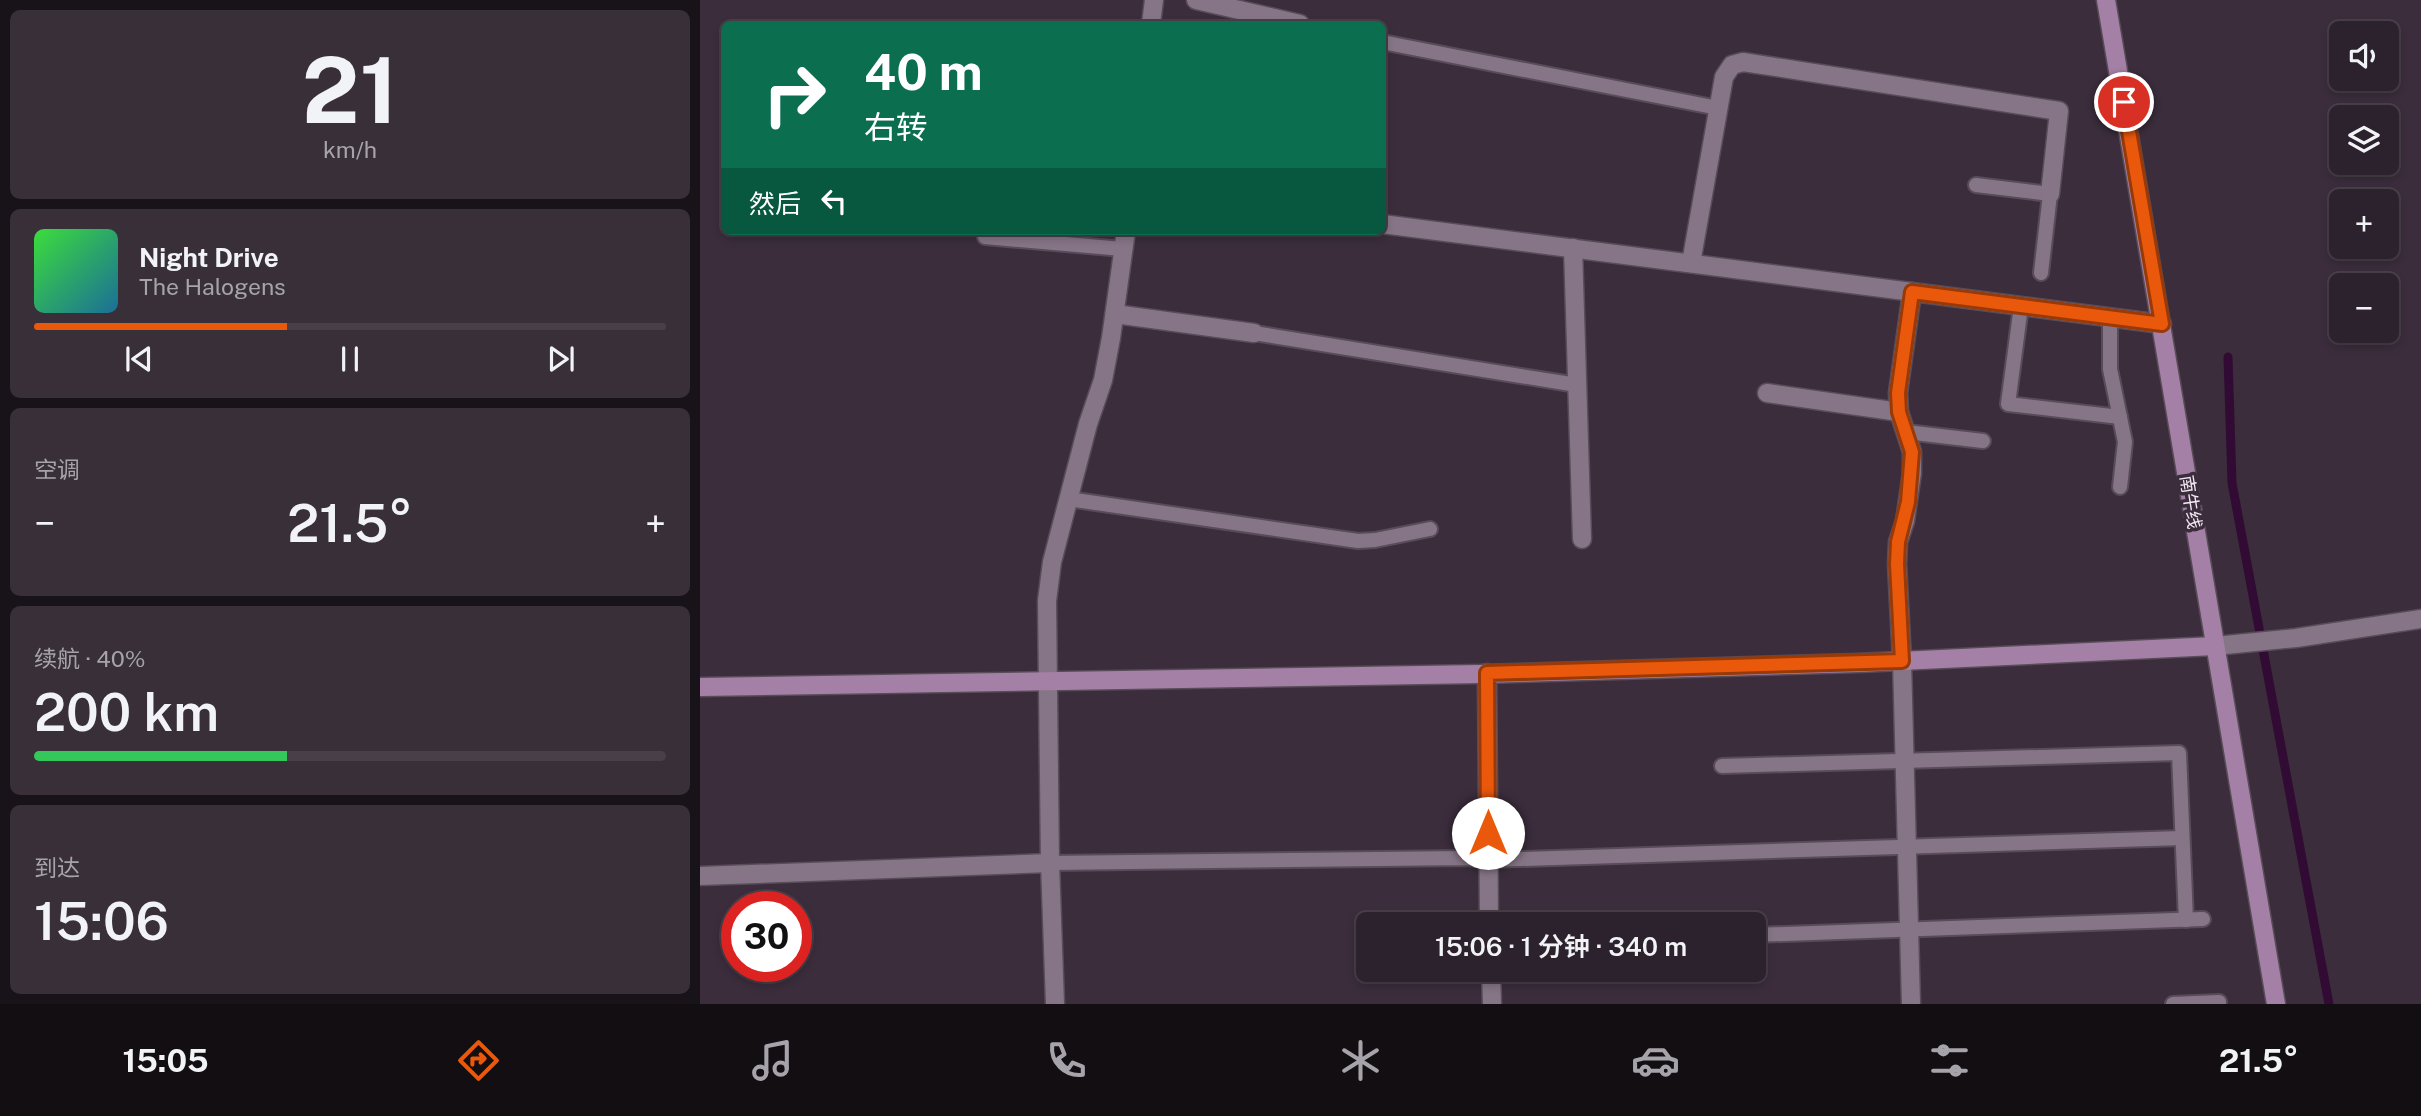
<!DOCTYPE html>
<html lang="zh">
<head>
<meta charset="utf-8">
<style>
	body { margin:0; font-family:"Public Sans","Noto Sans SC",sans-serif; background:#382f39; color:#f1f3f6; height:100vh; display:flex; flex-direction:column; font-size:26px; white-space:nowrap }
	* { box-sizing:border-box; margin:0 }
	p { font-size:23px; color:#a6a4aa }
	.icon { flex:none; width:38px; height:38px; fill:none; stroke:currentColor; stroke-width:2; stroke-linecap:round; stroke-linejoin:round }
	.map { position:relative; flex:1; overflow:hidden }
	.drawer { display:flex; flex-direction:column; gap:10px; padding:10px; background:#181319; width:700px }
	.drawer>* { flex:none }
	.banner { position:absolute; left:21px; top:21px; width:665px; height:214px; border-radius:10px; box-shadow:0 4px 10px #0003,0 0 0 2px #483f49; background:#0b6e4f; color:#fff; overflow:hidden }
	.tools { position:absolute; left:1629px; top:21px; display:grid; gap:14px }
	.tools a { display:grid; place-items:center; width:70px; height:70px; border-radius:10px; background:#2c222d; box-shadow:0 4px 10px #0003,0 0 0 2px #483f49; font-size:35px }
	.speed { position:absolute; left:21px; top:891px; display:flex; gap:14px; font-size:35px; font-weight:700; text-align:center }
	.speed>* { display:grid; place-content:center; width:91px; height:91px; border-radius:50%; background:#2c222d; box-shadow:0 4px 10px #0003,0 0 0 2px #483f49; line-height:1 }
	.speed .limit { border:10px solid #d22; background:#fff; color:#111 }
	.pin { position:absolute; display:grid; place-items:center; width:60px; height:60px; color:#fff; margin:-30px; border:4px solid #fff; border-radius:50%; box-shadow:0 2px 7px #0007 }
	.me { position:absolute; width:77px; margin:-38px; rotate:0deg; stroke-linejoin:round; filter:drop-shadow(0 0 5px #0008) }
	.turn { display:flex; align-items:center; gap:24px; height:147px; padding:0 28px; font-size:32px }
	.turn .icon { width:91px; height:91px; stroke-width:2.5 }
	.turn b { display:block; font-size:49px; line-height:60px }
	.then { display:flex; align-items:center; height:66px; padding:0 28px; background:#0003; gap:14px; font-size:26px }
	.big { font-size:52px; font-weight:600; line-height:1.1 }
	.drawer .widget { flex:1; display:flex; flex-direction:column; justify-content:center; gap:10px; min-width:0; padding:0 24px; border-radius:10px; background:#382f39 }
	.drawer .dial { align-items:center; gap:0 }
	.dial b { font-size:91px; line-height:1 }
	.song { display:flex; align-items:center; gap:21px }
	.cover { width:84px; height:84px; border-radius:10px; background:linear-gradient(135deg,hsl(120 70% 55%),hsl(200 70% 35%)) }
	.played { height:7px; border-radius:4px; background:linear-gradient(90deg,#ea580c 40%,#483f49 40%) }
	.keys { display:flex; justify-content:space-around; direction:ltr }
	.heat { display:flex; justify-content:space-between; align-items:center; font-size:38px; direction:ltr }
	.charge { height:10px; border-radius:5px; background:linear-gradient(90deg,#34c759 40%,#483f49 0) }
	.trip { position:absolute; left:656px; top:912px; width:410px; height:70px; border-radius:10px; background:#2c222d; box-shadow:0 4px 10px #0003,0 0 0 2px #483f49; font-weight:600; line-height:70px; text-align:center }
	.menu { display:flex; height:112px; justify-content:space-around; align-items:center; background:#120e12; color:#a6a4aa }
	.menu .icon { width:49px; height:49px }
	.menu .selected { color:#ea580c }
	.menu b { font-size:32px; color:#f1f3f6 }
	main { display:flex; flex:1; min-height:0 }
	.map>svg:first-child { display:block }
</style>
</head>
<body>
<main>
<section class="drawer">
<div class="widget dial"><b>21</b><p>km/h</p></div>
<div class="widget">
<div class="song"><i class="cover"></i><div><b>Night Drive</b><p>The Halogens</p></div></div>
<div class="played"></div>
<div class="keys"><svg class="icon" aria-label="previous" viewBox="0 0 24 24"><path d="M18 5L8 12l10 7zM5 5v14"/></svg><svg class="icon" aria-label="pause" viewBox="0 0 24 24"><path d="M8 5v14M16 5v14"/></svg><svg class="icon" aria-label="next" viewBox="0 0 24 24"><path d="M6 5l10 7-10 7zM19 5v14"/></svg></div>
</div>
<div class="widget"><p>空调</p>
<div class="heat"><a>−</a><b class="big">21.5°</b><a>+</a></div>
</div>
<div class="widget"><p>续航 · 40%</p><b class="big">200 km</b><div class="charge"></div></div>
<div class="widget"><p>到达</p><b class="big">15:06</b></div>
</section>
<div class="map">
<svg width="1721" height="1004" viewBox="0 0 1721 1004">
	<rect width="100%" height="100%" fill="#3b2d3c"/>
	<g fill="none" stroke-linecap="round" stroke-linejoin="round">
		<polyline stroke="#320b34" stroke-width="9" points="1528,357 1532,483 1629,1004"/>
		<g stroke="#584c58" stroke-width="18">
			<g id="lane">
				<polyline points="682,42 1018,108"/>
				<polyline points="1276,185 1350,194 1341,273"/>
				<polyline points="285,237 423,249"/>
				<polyline points="1321,306 1308,404 1420,417"/>
				<polyline points="1410,317 1410,369 1425,442 1420,487"/>
				<polyline points="554,333 877,385"/>
				<polyline points="1206,432 1283,441"/>
				<polyline points="368,499 658,541 675,540 730,529"/>
				<polyline points="1022,766 1479,753 1486,920"/>
				<polyline points="350,863 765,858 789,860 1482,838"/>
				<polyline points="1054,935 1503,919"/>
				<polyline points="1473,1004 1519,1002"/>
			</g>
		</g>
		<g stroke="#584c58" stroke-width="21">
			<g id="street">
				<polyline points="496,0 600,24"/>
				<polyline points="451,24 454,0"/>
				<polyline points="682,224 1462,324"/>
				<polyline points="873,248 882,539"/>
				<polyline points="991,263 1024,77 1032,65 1043,62 1359,111 1350,194"/>
				<polyline points="415,314 554,333"/>
				<polyline points="1067,393 1199,412"/>
				<polyline points="1515,646 1596,638 1721,619"/>
				<polyline points="787,673 789,924"/>
				<polyline points="0,876 350,863"/>
				<polyline points="791,970 792,1004"/>
				<polyline points="355,1004 350,863 347,601 352,562 388,424 403,380 411,338 426,231"/>
				<polyline points="1211,1004 1202,661 1197,564 1198,542 1205,521 1212,473 1212,452 1199,412 1198,393 1212,292"/>
			</g>
		</g>
		<g stroke="#584c58" stroke-width="21">
			<g id="secondary">
				<polyline points="1406,0 1576,1004"/>
				<polyline points="0,687 781,674 1158,663 1515,646"/>
			</g>
		</g>
		<use href="#lane" stroke="#867586" stroke-width="14"/>
		<use href="#street" stroke="#867586" stroke-width="18"/>
		<use href="#secondary" stroke="#a580a6" stroke-width="18"/>
	</g>
	<g fill="none" stroke-linecap="round" stroke-linejoin="round">
		<g stroke="#983908" stroke-width="18">
			<polyline id="route" points="788,833 787,673 1202,661 1197,564 1198,542 1208,502 1212,452 1199,412 1198,393 1212,292 1462,324 1424,102"/>
		</g>
		<use href="#route" stroke="#ea580c" stroke-width="12"/>
	</g>
	<g text-anchor="middle" dominant-baseline="central" stroke-width="7" stroke-linejoin="round" paint-order="stroke">
		<g font-size="18" fill="#f2e9f2" stroke="#3b2d3c">
			<text transform="translate(1491 502) rotate(81)">南牛线</text>
		</g>
	</g>
</svg>
<div class="tools">
<a><svg class="icon" aria-label="sound" viewBox="0 0 24 24"><path d="M4 9h4l5-4v14l-5-4H4zM17 9q2 3 0 6"/></svg></a>
<a><svg class="icon" aria-label="layers" viewBox="0 0 24 24"><path d="M12 4l9 5-9 5-9-5zM3 14l9 5 9-5"/></svg></a>
<a>+</a>
<a>−</a>
</div>
<div class="speed"><div class="limit">30</div></div>
<div class="pin" style="left:1424px;top:102px;background:#d93025"><svg class="icon" aria-label="arrive" viewBox="0 0 24 24"><path d="M6 21V4h12l-3 4 3 4H6"/></svg></div>
<svg class="me" style="left:788px;top:833px" viewBox="-20 -20 40 40"><circle r="19" fill="#fff"/><path d="M0-13L10 11 0 6-10 11z" fill="#ea580c"/></svg>
<div class="trip">15:06 · 1 分钟 · 340 m</div>
<div class="banner">
<div class="turn"><svg class="icon" aria-label="right" viewBox="0 0 24 24"><path d="M7 20v-9h11M14 6l5 5-5 5"/></svg><div><b>40 m</b>右转</div></div>
<div class="then">然后<svg class="icon" aria-label="left" viewBox="0 0 24 24"><path d="M17 20v-9H6M10 6l-5 5 5 5"/></svg></div>
</div>
</div>
</main>
<nav class="menu">
<b>15:05</b>
<svg class="icon selected" aria-label="directions" viewBox="0 0 24 24"><path d="M12 3l9 9-9 9-9-9zM9 14v-3h6M13 9l2 2-2 2"/></svg>
<svg class="icon" aria-label="music" viewBox="0 0 24 24"><path d="M9 18V5l10-2v13"/><circle cx="6" cy="18" r="3"/><circle cx="16" cy="16" r="3"/></svg>
<svg class="icon" aria-label="phone" viewBox="0 0 24 24"><path d="M5 4h4l2 5-3 2q2 4 5 5l2-3 5 2v4C11 20 4 13 5 4z"/></svg>
<svg class="icon" aria-label="climate" viewBox="0 0 24 24"><path d="M12 3v18M4 7l16 10M4 17L20 7"/></svg>
<svg class="icon" aria-label="car" viewBox="0 0 24 24"><path d="M5 17H2v-5l4-1 3-4h7l3 4 3 1v5h-3M9 17h6M6 11h13"/><circle cx="7" cy="17" r="2"/><circle cx="17" cy="17" r="2"/></svg>
<svg class="icon" aria-label="filters" viewBox="0 0 24 24"><path d="M4 7h16M4 17h16"/><circle cx="9" cy="7" r="2"/><circle cx="15" cy="17" r="2"/></svg>
<b>21.5°</b>
</nav>
</body>
</html>
